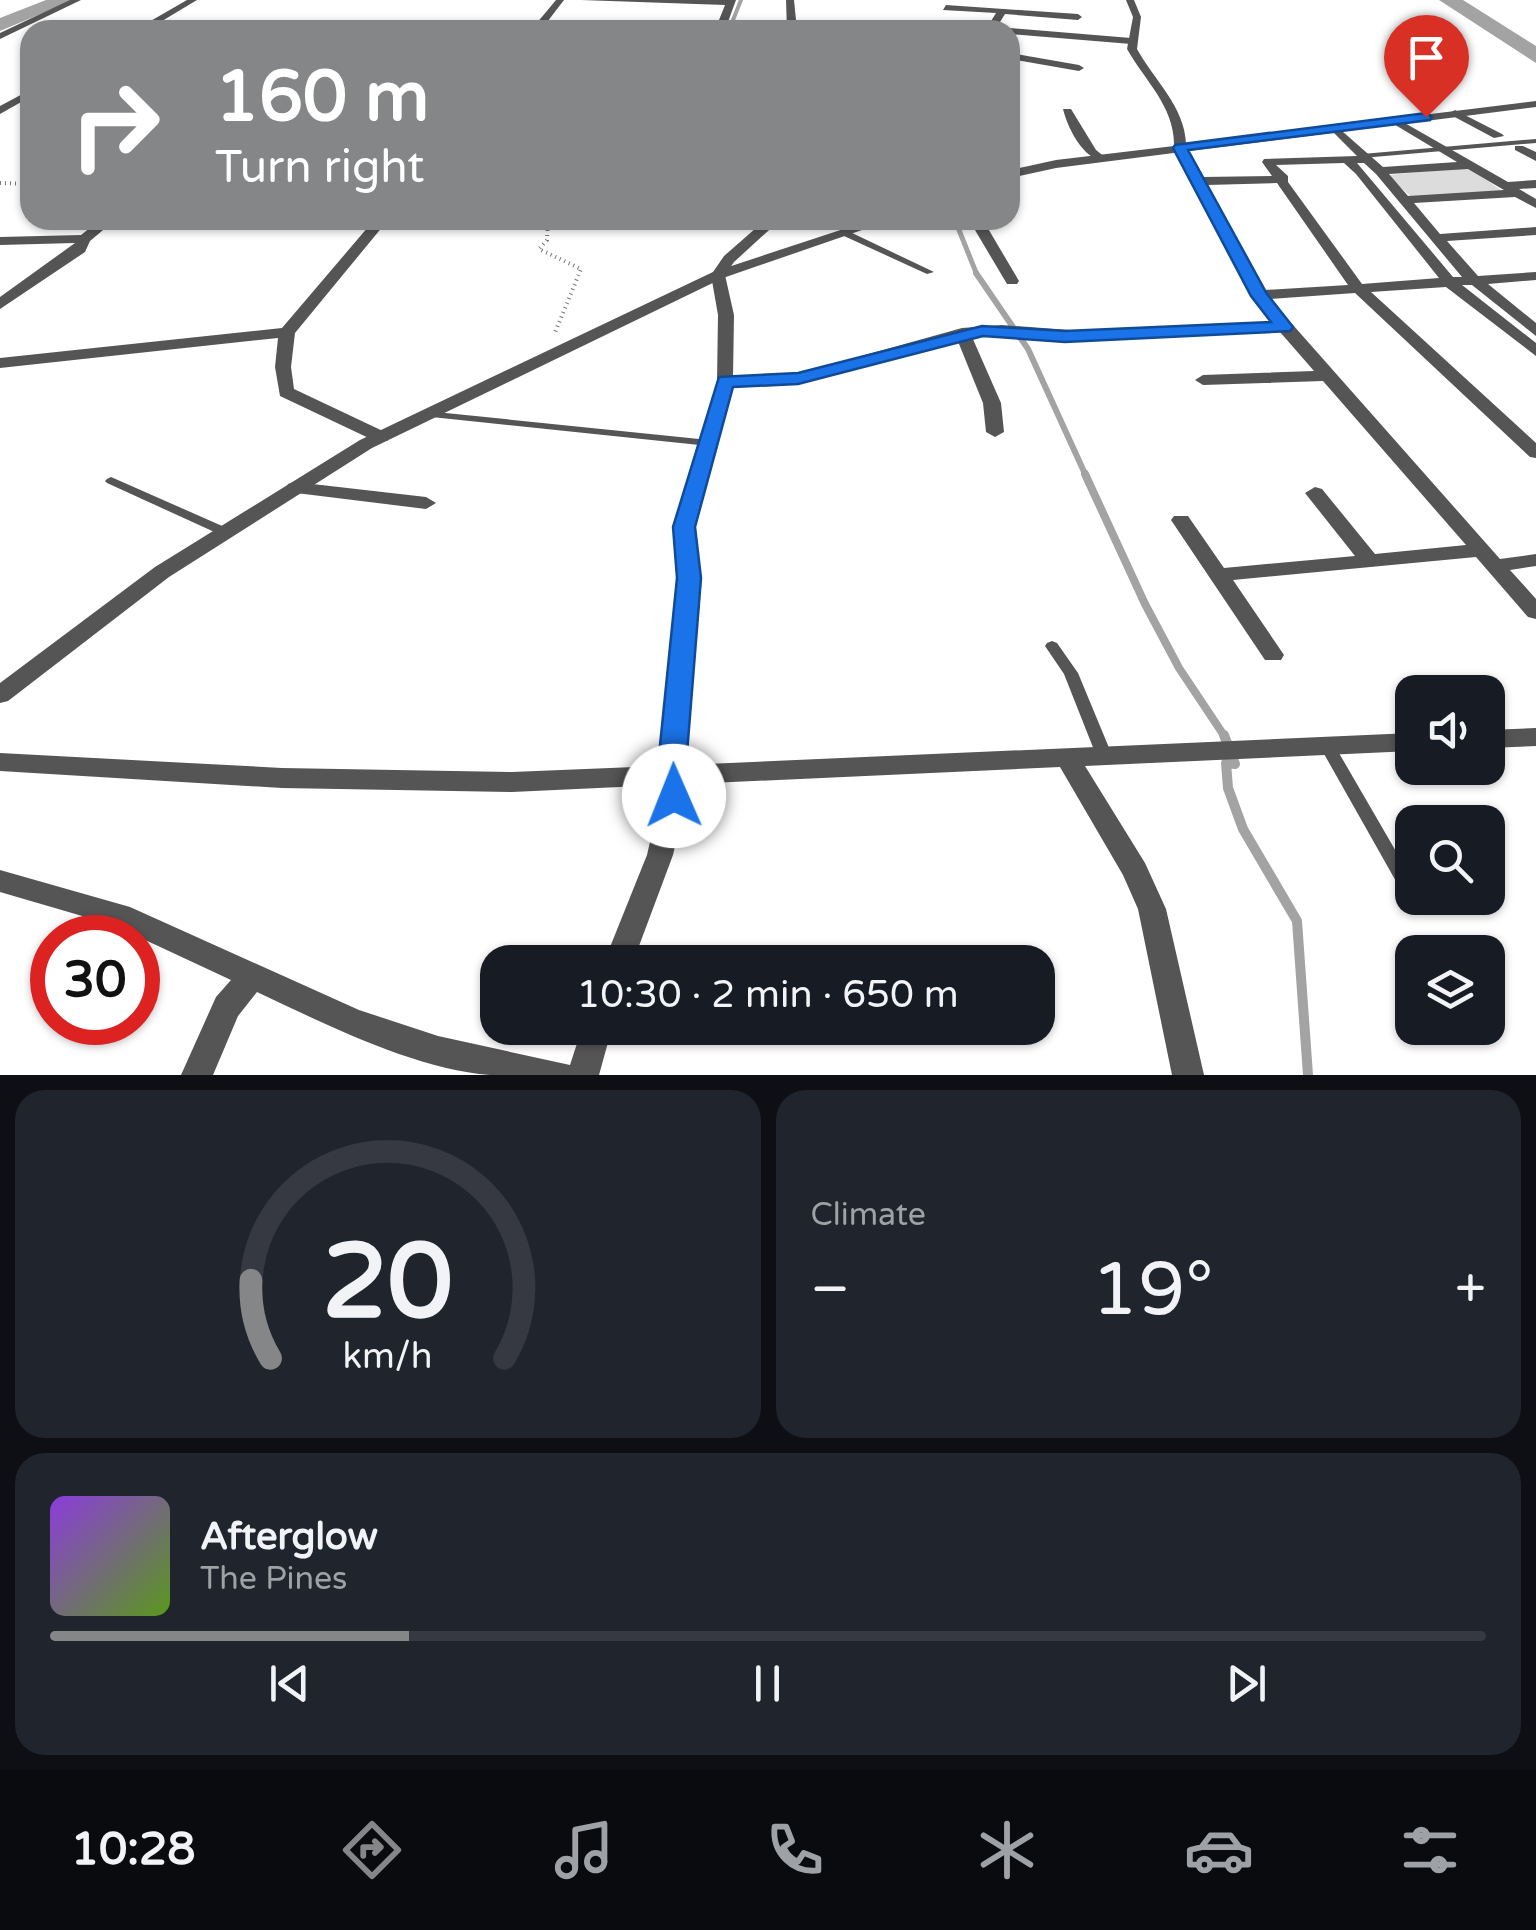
<!DOCTYPE html>
<html lang="en">
<head>
<meta charset="utf-8">
<style>
	body { margin:0; font-family:"Varela Round",sans-serif; background:#20242c; color:#f1f3f6; height:100vh; display:flex; flex-direction:column; font-size:38px; white-space:nowrap }
	* { box-sizing:border-box; margin:0 }
	p { font-size:32px; color:#9ea1a6 }
	.icon { flex:none; width:55px; height:55px; fill:none; stroke:currentColor; stroke-width:2; stroke-linecap:round; stroke-linejoin:round }
	.map { position:relative; height:1075px; overflow:hidden }
	.drawer { display:flex; flex-direction:column; gap:15px; padding:15px; background:#0d0f14; flex:1 }
	.drawer>* { flex:none }
	.hud { position:absolute; left:20px; top:20px; width:1000px; height:210px; border-radius:30px; box-shadow:0 2px 8px #0004; background:#858687; color:#fff; overflow:hidden }
	.tools { position:absolute; left:1395px; top:675px; display:grid; gap:20px }
	.tools a { display:grid; place-items:center; width:110px; height:110px; border-radius:20px; background:#171b24; box-shadow:0 2px 8px #0004; font-size:50px }
	.speed { position:absolute; left:30px; top:915px; display:flex; gap:20px; font-size:50px; font-weight:700; text-align:center }
	.speed>* { display:grid; place-content:center; width:130px; height:130px; border-radius:50%; background:#171b24; box-shadow:0 2px 8px #0004; line-height:1 }
	.speed .limit { border:15px solid #d22; background:#fff; color:#111 }
	.pin { position:absolute; display:grid; place-items:center; width:85px; height:85px; color:#fff; margin:-102px -42px; border-radius:50% 50% 50% 0; rotate:-45deg; box-shadow:0 0 10px #0007 }
	.pin .icon { rotate:45deg }
	.me { position:absolute; width:110px; margin:-55px; rotate:359deg; stroke-linejoin:round; filter:drop-shadow(0 0 8px #0008) }
	.turn { display:flex; align-items:center; gap:35px; height:210px; padding:0 30px; font-size:45px }
	.turn .icon { width:130px; height:130px; stroke-width:2.5 }
	.turn b { display:block; font-size:70px; line-height:85px }
	.big { font-size:75px; font-weight:600; line-height:1.1 }
	.drawer .card { flex:1; display:flex; flex-direction:column; justify-content:center; gap:15px; min-width:0; padding:0 35px; border-radius:30px; background:#20242c }
	.drawer .dial { align-items:center; gap:0 }
	.dial svg { height:260px; overflow:visible; fill:none; stroke:#363941; stroke-width:7; stroke-linecap:round; text-anchor:middle }
	.dial text { fill:#f1f3f6; stroke:none }
	.song { display:flex; align-items:center; gap:30px }
	.cover { width:120px; height:120px; border-radius:15px; background:linear-gradient(135deg,hsl(270 70% 55%),hsl(90 70% 35%)) }
	.played { height:10px; border-radius:5px; background:linear-gradient(90deg,#858687 25%,#363941 25%) }
	.keys { display:flex; justify-content:space-around; direction:ltr }
	.heat { display:flex; justify-content:space-between; align-items:center; font-size:55px; direction:ltr }
	.drawer .tiles { flex:1; display:grid; gap:15px; grid-template-columns:1fr 1fr }
	.card:last-child { grid-column:span 2 }
	.trip { position:absolute; left:480px; top:945px; width:575px; height:100px; border-radius:30px; background:#171b24; box-shadow:0 2px 8px #0004; font-weight:600; line-height:100px; text-align:center }
	.tabs { display:flex; height:160px; justify-content:space-around; align-items:center; background:#090b0e; color:#9ea1a6 }
	.tabs .icon { width:70px; height:70px }
	.tabs .active { color:#858687 }
	.tabs b { font-size:45px; color:#f1f3f6 }
	.map>svg:first-child { display:block }
</style>
</head>
<body>
<div class="map">
<svg width="1536" height="1075" viewBox="0 0 1536 1075">
	<rect width="100%" height="100%" fill="#fff"/>
	<polygon fill="#dcdcdc" points="1464,168 1474,170 1503,192 1411,197 1388,175"/>
	<g fill="none" stroke-linecap="round" stroke-linejoin="round">
		<polyline stroke="#a3a3a3" stroke-width="4" points="729,30 741,0"/>
		<polyline stroke="#a3a3a3" stroke-width="5" points="955,220 977,275"/>
		<polyline stroke="#a3a3a3" stroke-width="6" points="976,273 1028,349 1086,476"/>
		<polyline stroke="#a3a3a3" stroke-width="8" points="1085,474 1145,604 1179,668 1225,737"/>
		<polyline stroke="#a3a3a3" stroke-width="10" points="1224,735 1235,764 1226,763 1228,788 1243,829 1297,921 1308,1075"/>
		<g fill="#a3a3a3" fill-rule="evenodd">
			<polygon points="46,0 74,0 0,31 0,18"/>
			<polygon points="1439,0 1463,0 1536,46 1536,63"/>
		</g>
		<g stroke="#777" stroke-width="4" stroke-dasharray="1 4" stroke-linecap="butt">
			<polyline points="0,183 30,184"/>
			<polyline points="548,220 547,240 539,249 581,269 554,335"/>
		</g>
		<g fill="#555" fill-rule="evenodd">
			<polygon points="1536,139 1536,143 1362,158 1358,156 1362,154"/>
			<polygon points="844,232 850,232 934,272 927,274 844,236"/>
			<polygon points="426,411 709,440 715,443 709,446 422,416 421,414"/>
			<polygon points="111,477 229,529 231,532 229,535 221,535 107,483 105,481 107,479"/>
			<polygon points="1052,641 1057,643 1078,673 1112,755 1109,759 1104,761 1099,759 1096,755 1064,674 1045,646 1047,643"/>
			<polygon points="1327,739 1332,741 1412,879 1412,898 1419,898 1418,899 1412,901 1406,899 1319,745 1322,741"/>
		</g>
		<g fill="#555" fill-rule="evenodd">
			<polygon points="187,0 197,0 147,30 135,30"/>
			<polygon points="556,0 564,0 541,30 531,30"/>
			<polygon points="581,0 736,0 725,30 715,30 725,5"/>
			<polygon points="786,0 794,0 797,30 787,30"/>
			<polygon points="946,5 1078,14 1082,17 1078,20 1005,14 995,30 907,23 912,20 988,26 996,13 943,10"/>
			<polygon points="1010,28 1131,38 1136,41 1131,44 1010,34 1010,30 1006,30"/>
			<polygon points="1010,53 1079,65 1084,68 1079,71 1010,59"/>
			<polygon points="30,90 30,97 0,114 0,106"/>
			<path d="M1063,109h8l25,41 10,8 -2,3c-21,-1 -37,-35 -41,-52z"/>
			<polygon points="1455,110 1502,134 1504,136 1494,138 1451,115 1450,113"/>
			<path d="M1396,118l112,64 28,-2v8l-17,1 17,10v9l-21,-11 -101,6 26,31 96,-7v8l-89,6 31,35 58,-4v8l-48,4 48,39v13l-64,-51h-10l74,58v13l-90,-69 -75,5 165,151v15l-6,-1 -175,-164 -85,6 230,260 36,-5v12l-26,4 26,29v20l-8,-2 -52,-60 -243,23 51,75 -3,5h-16l-94,-140 3,-4h14l36,52 131,-12 -50,-63 10,-6 7,2 53,65 91,-9 -143,-164 -120,4 -8,-5 8,-5 111,-4 -34,-39 -197,9 -81,-6 -30,2 29,66 3,29 -9,5 -9,-5 -3,-29 -26,-64 -159,45 -66,3 -38,140 5,51 -15,187 728,-32v18l-327,15 60,97 21,46 38,166h-32l-34,-166 -15,-34 -63,-108 -371,17 -16,71 -40,107h-29l43,-107 16,-70 -151,7 -230,-4 -282,-17v-18l282,15 230,4 147,-6 20,-188 -5,-51 43,-145 1,-67 -7,-40 13,-19 41,-36h15l-46,42 -9,13 9,40 -1,62 64,-3 165,-46 40,-3 81,6 190,-8 -20,-28 -79,-148 10,-2 18,32 70,-1 -10,-14 2,-3 93,-3 -27,-27v-4l4,-1 49,43 74,-5 -65,-39v-4zM1344,163l12,11 83,104 -77,6 -74,-102v-6l-12,-11zM1357,163h7l12,11 86,103h-9zM1468,169l36,21 -96,6 -19,-22zM1277,183l71,102 -83,5 -58,-105z"/>
			<polygon points="1515,146 1523,146 1536,152 1536,161 1515,150"/>
			<polygon points="100,220 115,220 90,241 85,252 0,309 0,297 75,243 0,245 0,237 81,235"/>
			<polygon points="374,220 388,220 295,333 291,367 294,389 387,433 390,437 387,441 375,441 280,396 275,367 278,338 0,368 0,358 282,328"/>
			<polygon points="969,220 983,220 1019,281 1017,284 1007,284"/>
			<polygon points="295,482 426,497 436,503 426,509 288,492 286,488 288,484"/>
			<polygon points="1536,728 1536,746 1488,748 1488,730"/>
			<path d="M0,870l130,37 229,103 79,26 132,29 12,-37h30l-13,47c-36,0 -73,0 -109,0 -76,-6 -165,-51 -233,-83l-19,24 -25,59h-32l35,-78 15,-17 -118,-55 -113,-33z"/>
		</g>
		<g fill="#555" fill-rule="evenodd">
			<polygon points="70,0 81,0 0,39 0,33"/>
			<path d="M1126,0h8l7,17 -4,32c17,31 48,58 49,95l350,-43v6l-480,61 -46,10v-8l46,-10 118,-14c1,-39 -29,-65 -47,-97l6,-32z"/>
			<polygon points="871,220 891,220 723,278 372,448 169,577 8,701 0,703 0,683 155,567 360,440 713,272"/>
		</g>
	</g>
	<polygon fill="#1a73e8" stroke="#114b97" stroke-width="2.5" points="1426,113 1432,117 1430,120 1188,150 1267,294 1293,327 1290,331 1065,342 983,336 798,384 733,387 695,527 701,578 686,766 692,774 684,804 674,808 663,804 659,796 662,783 657,775 677,578 673,527 719,377 798,373 982,326 1065,331 1271,322 1251,296 1173,148 1175,145"/>
</svg>
<div class="tools">
<a><svg class="icon" aria-label="sound" viewBox="0 0 24 24"><path d="M4 9h4l5-4v14l-5-4H4zM17 9q2 3 0 6"/></svg></a>
<a><svg class="icon" aria-label="search" viewBox="0 0 24 24"><circle cx="10" cy="10" r="6"/><path d="M15 15l6 6"/></svg></a>
<a><svg class="icon" aria-label="layers" viewBox="0 0 24 24"><path d="M12 4l9 5-9 5-9-5zM3 14l9 5 9-5"/></svg></a>
</div>
<div class="speed"><div class="limit">30</div></div>
<div class="pin" style="left:1426px;top:117px;background:#d93025"><svg class="icon" aria-label="arrive" viewBox="0 0 24 24"><path d="M6 21V4h12l-3 4 3 4H6"/></svg></div>
<svg class="me" style="left:674px;top:796px" viewBox="-20 -20 40 40"><circle r="19" fill="#fff"/><path d="M0-13L10 11 0 6-10 11z" fill="#1a73e8"/></svg>
<div class="trip">10:30 · 2 min · 650 m</div>
<div class="hud">
<div class="turn"><svg class="icon" aria-label="right" viewBox="0 0 24 24"><path d="M7 20v-9h11M14 6l5 5-5 5"/></svg><div><b>160 m</b>Turn right</div></div>
</div>
</div>
<section class="drawer">
<div class="tiles">
<div class="card dial"><svg viewBox="0 0 100 80">
<path d="M14 69A42 42 0 1 1 86 69"/>
<path d="M14 69A42 42 0 0 1 8 45" stroke="#858687"/>
<text x="50" y="56" font-size="32" font-weight="700">20</text>
<text x="50" y="72" font-size="11">km/h</text>
</svg></div>
<div class="card"><p>Climate</p>
<div class="heat"><a>−</a><b class="big">19°</b><a>+</a></div>
</div>
<div class="card">
<div class="song"><i class="cover"></i><div><b>Afterglow</b><p>The Pines</p></div></div>
<div class="played"></div>
<div class="keys"><svg class="icon" aria-label="previous" viewBox="0 0 24 24"><path d="M18 5L8 12l10 7zM5 5v14"/></svg><svg class="icon" aria-label="pause" viewBox="0 0 24 24"><path d="M8 5v14M16 5v14"/></svg><svg class="icon" aria-label="next" viewBox="0 0 24 24"><path d="M6 5l10 7-10 7zM19 5v14"/></svg></div>
</div>
</div>
</section>
<nav class="tabs">
<b>10:28</b>
<svg class="icon active" aria-label="directions" viewBox="0 0 24 24"><path d="M12 3l9 9-9 9-9-9zM9 14v-3h6M13 9l2 2-2 2"/></svg>
<svg class="icon" aria-label="music" viewBox="0 0 24 24"><path d="M9 18V5l10-2v13"/><circle cx="6" cy="18" r="3"/><circle cx="16" cy="16" r="3"/></svg>
<svg class="icon" aria-label="phone" viewBox="0 0 24 24"><path d="M5 4h4l2 5-3 2q2 4 5 5l2-3 5 2v4C11 20 4 13 5 4z"/></svg>
<svg class="icon" aria-label="climate" viewBox="0 0 24 24"><path d="M12 3v18M4 7l16 10M4 17L20 7"/></svg>
<svg class="icon" aria-label="car" viewBox="0 0 24 24"><path d="M5 17H2v-5l4-1 3-4h7l3 4 3 1v5h-3M9 17h6M6 11h13"/><circle cx="7" cy="17" r="2"/><circle cx="17" cy="17" r="2"/></svg>
<svg class="icon" aria-label="filters" viewBox="0 0 24 24"><path d="M4 7h16M4 17h16"/><circle cx="9" cy="7" r="2"/><circle cx="15" cy="17" r="2"/></svg>
</nav>
</body>
</html>
